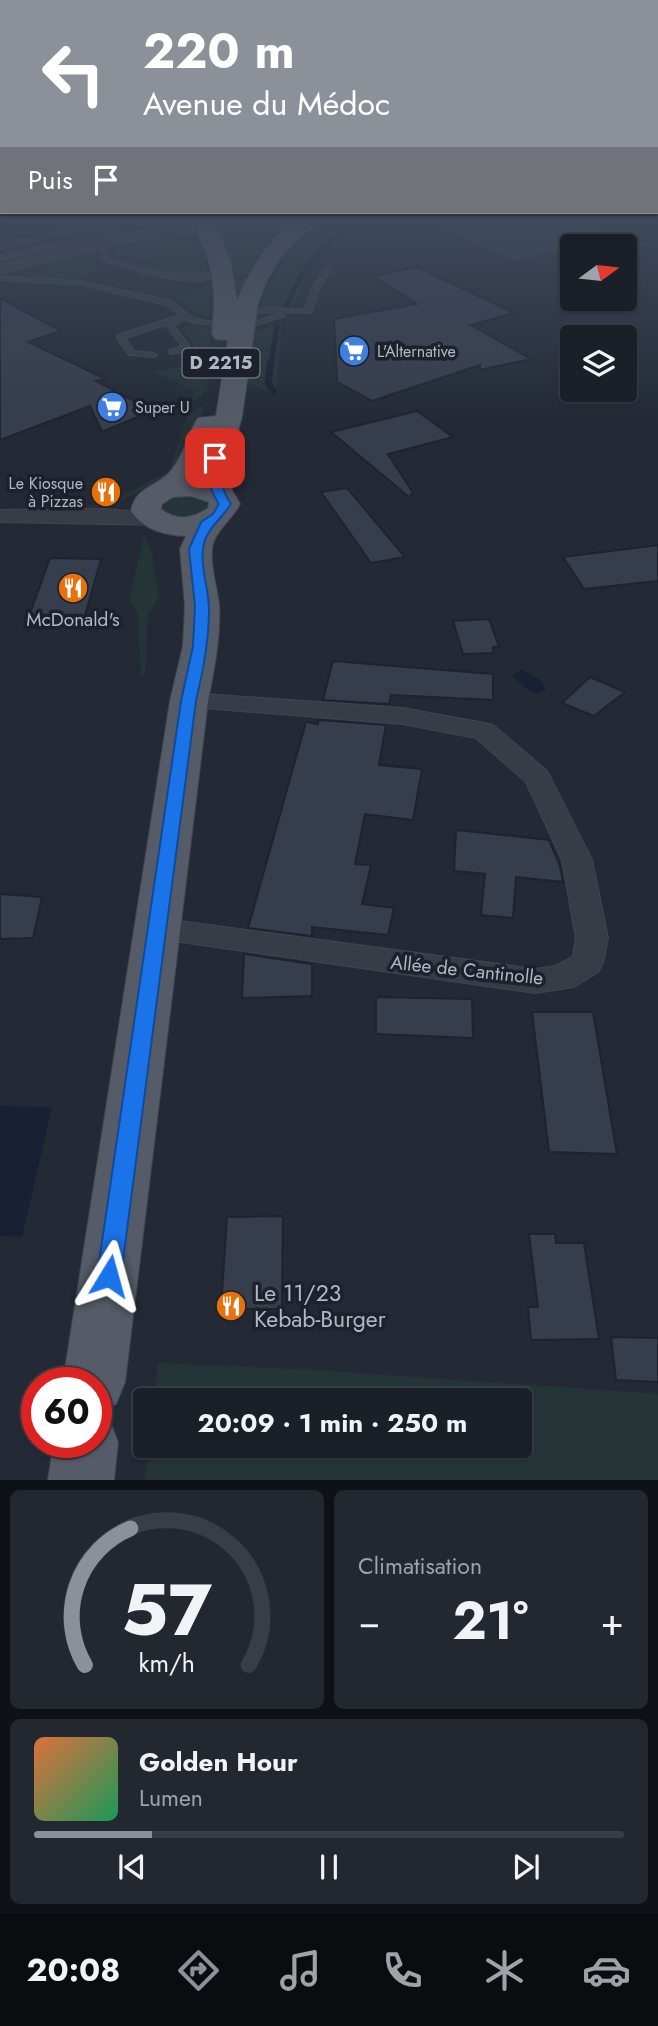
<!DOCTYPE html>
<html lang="fr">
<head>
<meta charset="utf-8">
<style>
	body { margin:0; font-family:Jost,sans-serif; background:#232830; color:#f1f3f6; height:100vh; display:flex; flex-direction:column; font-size:26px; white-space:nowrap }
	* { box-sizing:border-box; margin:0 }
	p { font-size:23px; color:#9fa3a8 }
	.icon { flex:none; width:38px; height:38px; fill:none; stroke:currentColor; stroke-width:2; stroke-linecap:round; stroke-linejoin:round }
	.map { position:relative; height:1480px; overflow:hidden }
	.panel { display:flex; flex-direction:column; gap:10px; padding:10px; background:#0e1216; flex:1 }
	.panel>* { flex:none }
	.hud { position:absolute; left:0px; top:0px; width:658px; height:214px; box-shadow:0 2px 5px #0004,0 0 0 2px #383e45; background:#8c9099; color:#fff; overflow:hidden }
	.needle { width:46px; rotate:75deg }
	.buttons { position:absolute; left:560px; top:234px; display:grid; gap:14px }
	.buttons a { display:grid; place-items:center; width:77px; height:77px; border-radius:7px; background:#1a2028; box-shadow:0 2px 5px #0004,0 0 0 2px #383e45; font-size:35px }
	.speed { position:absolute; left:21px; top:1367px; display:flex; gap:14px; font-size:35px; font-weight:700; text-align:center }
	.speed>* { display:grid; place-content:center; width:91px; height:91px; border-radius:50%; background:#1a2028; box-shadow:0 2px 5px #0004,0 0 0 2px #383e45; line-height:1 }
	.speed .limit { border:10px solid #d22; background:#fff; color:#111 }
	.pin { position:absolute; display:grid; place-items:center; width:60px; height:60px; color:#fff; margin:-30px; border-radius:14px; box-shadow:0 4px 10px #0006 }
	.me { position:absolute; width:77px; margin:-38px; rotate:8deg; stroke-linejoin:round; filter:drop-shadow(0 0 5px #0008) }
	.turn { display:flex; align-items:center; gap:24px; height:147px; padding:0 28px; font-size:32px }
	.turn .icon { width:91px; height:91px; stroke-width:2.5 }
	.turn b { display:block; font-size:49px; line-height:60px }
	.then { display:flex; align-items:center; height:66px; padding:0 28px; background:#0003; gap:14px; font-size:26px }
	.big { font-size:52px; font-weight:700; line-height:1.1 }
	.panel .tile { flex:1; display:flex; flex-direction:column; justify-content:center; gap:10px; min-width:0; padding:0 24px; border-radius:10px; background:#232830 }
	.panel .dial { align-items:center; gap:0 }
	.dial svg { height:182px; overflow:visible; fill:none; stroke:#383e45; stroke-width:7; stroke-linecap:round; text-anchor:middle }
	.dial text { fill:#f1f3f6; stroke:none }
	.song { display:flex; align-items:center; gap:21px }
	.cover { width:84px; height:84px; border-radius:10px; background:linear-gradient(135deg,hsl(20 70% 55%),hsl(150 70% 35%)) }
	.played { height:7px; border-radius:4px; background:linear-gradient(90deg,#8c9099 20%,#383e45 20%) }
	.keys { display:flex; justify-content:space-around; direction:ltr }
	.heat { display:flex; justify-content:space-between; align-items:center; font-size:38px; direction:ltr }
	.panel .tiles { flex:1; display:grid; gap:10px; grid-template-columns:1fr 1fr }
	.tile:last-child { grid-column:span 2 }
	.trip { position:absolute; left:133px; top:1388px; width:399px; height:70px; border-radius:7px; background:#1a2028; box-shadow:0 2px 5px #0004,0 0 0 2px #383e45; font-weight:700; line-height:70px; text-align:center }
	.tabs { display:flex; height:112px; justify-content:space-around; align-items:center; background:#0a0d10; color:#9fa3a8 }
	.tabs .icon { width:49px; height:49px }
	.tabs .selected { color:#8c9099 }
	.tabs b { font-size:32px; color:#f1f3f6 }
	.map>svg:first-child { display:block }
</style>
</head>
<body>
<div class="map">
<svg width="658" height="1480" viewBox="0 0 658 1480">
	<rect width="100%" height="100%" fill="#232a36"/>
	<g fill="#253437">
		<polygon points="12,215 198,215 168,225 145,229 52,215 1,217"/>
		<path d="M335,215h38c-28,14 -53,35 -68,64 -4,8 -4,19 -10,25 -8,8 -23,5 -32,3l-3,-5c17,-38 41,-64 75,-87z"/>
		<polygon points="0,221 55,221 82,224 0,241"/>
		<polygon points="275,228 283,232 251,269 239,293 235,293 228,250 219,230"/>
		<path d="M168,236l22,2 8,4 6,11 2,19c-18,8 -42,-2 -60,-6l7,-4 -27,-7 -9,4 -6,-5 9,-6z"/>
		<polygon points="86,256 95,259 98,269 71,279 26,277 47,270 43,267"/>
		<path d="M209,284l1,32c-21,-3 -20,-11 -36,-17z"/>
		<polygon points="282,324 276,394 247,385 252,335 259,330"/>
		<path d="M196,325l15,5 -4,61 -16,11 3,-12 -41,-18c15,-4 37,-3 44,-17l-4,-12 -12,-15z"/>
		<polygon points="205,405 189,450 164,481 109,505 82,509 129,492 169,471 188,413"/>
		<polygon points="182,492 213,500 208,515 171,520 155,505"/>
		<polygon points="144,534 152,555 159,597 148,615 145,674 141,675 138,615 130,600"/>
		<polygon points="158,1363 315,1370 658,1394 658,1480 145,1480 148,1446 520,1446 520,1400 154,1400"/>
	</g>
	<g fill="#182133">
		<path d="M520,670c9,2 23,10 26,19l-7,4 -8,-1 -19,-16z"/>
		<polygon points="0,1106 52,1107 22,1237 0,1236"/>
	</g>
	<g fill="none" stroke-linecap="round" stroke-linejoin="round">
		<g stroke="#182133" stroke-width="5">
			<path d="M287,306c15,-41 41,-68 78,-91"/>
			<polyline points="271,363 277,327"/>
		</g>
		<polyline stroke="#182133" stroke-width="7" points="271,361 268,383 273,391"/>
	</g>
	<g fill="#363d4d" stroke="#1e232e" stroke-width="2">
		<polygon points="477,215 571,215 650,244 649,247 572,247 517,263 431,226"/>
		<polygon points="417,267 514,313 471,325 531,359 480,370 480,365 372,401 337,382 334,319 417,304 373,276"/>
		<polygon points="0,298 61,331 28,342 106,379 96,381 134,401 140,416 102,432 90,406 0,440"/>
		<polygon points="417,411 453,437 388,454 413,493 409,497 331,432"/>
		<polygon points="347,488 405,557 371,563 321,492"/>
		<polygon points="658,545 658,581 584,589 563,557"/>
		<polygon points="50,558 101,559 82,626 26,625"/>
		<polygon points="489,619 499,647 493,647 493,653 463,654 453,621"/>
		<polygon points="333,661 493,674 493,700 391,695 389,704 323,700"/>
		<polygon points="590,677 625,692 594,716 562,703"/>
		<polygon points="318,720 386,725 379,765 422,769 413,820 365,814 355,864 371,865 362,904 394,908 388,935 312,927 312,936 248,928 306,722 318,724"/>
		<polygon points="456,830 549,840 560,866 563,882 516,877 513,918 481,915 485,874 454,871"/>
		<polygon points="0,894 42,897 33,938 0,939"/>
		<polygon points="244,954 312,964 312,996 242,998"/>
		<polygon points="376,997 472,999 473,1038 376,1034"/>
		<polygon points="532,1012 593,1012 617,1154 549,1152"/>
		<polygon points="283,1216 282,1309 221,1309 227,1217"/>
		<polygon points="529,1234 555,1234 556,1243 584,1243 599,1339 531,1340 528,1307 538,1307"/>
		<polygon points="611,1337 658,1338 658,1382 616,1380"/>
	</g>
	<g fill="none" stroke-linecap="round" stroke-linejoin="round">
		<g stroke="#404550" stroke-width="2">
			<g id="service">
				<polygon points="0,218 75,218 139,236 136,238 117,233 0,260 0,256 110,231 92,226 89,229 0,248 0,244 88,225 75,222 0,222"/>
				<path d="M102,248l2,1 6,10c37,10 73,22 112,12l3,2c-35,19 -84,-2 -120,-12l-6,-11z"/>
				<polygon points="328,266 331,268 320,287 311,313 245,312 241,310 245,308 305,309 312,287 326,267"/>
				<polygon points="0,276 82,281 171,301 193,318 229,325 225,327 191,322 185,319 174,326 189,345 184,352 172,354 168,352 169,350 178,348 181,345 166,326 168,324 125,338 134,351 153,353 157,355 153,357 132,355 129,355 117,339 117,335 180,315 166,305 82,285 0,280"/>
				<polygon points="278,314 285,316 242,329 238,327"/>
			</g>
		</g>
		<g stroke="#404550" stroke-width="2">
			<g id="minor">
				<path d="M0,510c52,0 111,-6 162,7l3,4 -3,4 -162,-3z"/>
				<polygon points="189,693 403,708 484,723 493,725 547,771 592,860 608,938 603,963 598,972 574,987 535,993 146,937 142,929 146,921 157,918 535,969 556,966 573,956 576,938 562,860 526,782 476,738 403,724 180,706 176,701 180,696"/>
			</g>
		</g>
		<g stroke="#404550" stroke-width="1">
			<polygon id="tertiary" points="304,219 312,224 310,227 206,232 136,241 0,274 0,264 136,231 206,222"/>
		</g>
		<g stroke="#404550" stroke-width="1">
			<path id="secondary" d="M250,215h76c-7,9 -69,9 -76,0z"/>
		</g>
		<g stroke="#404550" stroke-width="2">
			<g id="primary">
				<path d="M200,215h20l-3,13 13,32 7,41c10,-27 40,-76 69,-86 5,-2 16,0 22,0l-31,25 -19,21 -11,19 -9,23 -16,113 -12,47 2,27 8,14c-8,16 -26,27 -28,45 -2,17 5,38 7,55 2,33 -5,65 -11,97l-83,681 -9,22 -20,8v-30h-33l107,-681 13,-55 2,-40 -5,-57 6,-13c-22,-1 -42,-6 -55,-25 4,-23 24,-24 38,-38 15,-16 17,-37 29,-55l18,-2 12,-76 -12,-1 -4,-5c2,-24 4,-48 -3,-72 -4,-15 -17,-32 -9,-47zM201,471v9l-6,-1zM191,496l18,6 -1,6c-15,11 -32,13 -47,1l1,-5 11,-7z"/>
				<polygon points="96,1414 109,1419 118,1442 114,1480 48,1480 54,1442 96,1442"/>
			</g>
		</g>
		<use href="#service" fill="#373c47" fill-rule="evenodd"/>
		<use href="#minor" fill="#373c47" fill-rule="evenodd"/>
		<use href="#tertiary" fill="#373c47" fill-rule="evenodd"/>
		<use href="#secondary" fill="#454b5a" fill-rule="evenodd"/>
		<use href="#primary" fill="#555b67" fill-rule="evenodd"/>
	</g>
	<linearGradient id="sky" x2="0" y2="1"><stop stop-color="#13171e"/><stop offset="0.51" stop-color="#3f4a5d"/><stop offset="1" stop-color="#3f4a5d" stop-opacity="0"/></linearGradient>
	<rect width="658" height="422" fill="url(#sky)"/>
	<path fill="#1a73e8" stroke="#114b97" stroke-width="2" d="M211,456l10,2c-2,18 0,31 10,46 -9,15 -26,25 -28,45 -3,18 6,41 6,60 0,32 -6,61 -13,92l-75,575 -3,8 -9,3 -8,-3 -4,-8 84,-575 12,-55 2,-40 -6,-57 12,-27 12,-8 6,-10c-10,-15 -14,-31 -8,-48z"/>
	<defs>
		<g id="supermarket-disc" transform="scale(1.575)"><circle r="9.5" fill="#3f7fe0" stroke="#1c212c"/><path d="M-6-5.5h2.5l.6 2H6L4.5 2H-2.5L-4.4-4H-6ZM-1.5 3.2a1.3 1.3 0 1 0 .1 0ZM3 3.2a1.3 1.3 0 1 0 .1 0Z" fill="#fff"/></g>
		<g id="restaurant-disc" transform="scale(1.575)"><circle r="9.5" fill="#e8710a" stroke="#1c212c"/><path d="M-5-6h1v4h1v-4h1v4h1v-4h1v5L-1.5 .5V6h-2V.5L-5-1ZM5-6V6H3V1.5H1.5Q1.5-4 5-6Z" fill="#fff"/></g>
	</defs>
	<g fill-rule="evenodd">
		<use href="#supermarket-disc" x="354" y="351"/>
		<use href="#supermarket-disc" x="112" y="407"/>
		<use href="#restaurant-disc" x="106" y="492"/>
		<use href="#restaurant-disc" x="73" y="588"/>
		<use href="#restaurant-disc" x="231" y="1306"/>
	</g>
	<g text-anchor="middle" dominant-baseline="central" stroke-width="7" stroke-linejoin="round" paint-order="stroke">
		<g font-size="16" fill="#b1b7c3" stroke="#1c212c" text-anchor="start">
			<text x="377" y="351">L'Alternative</text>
			<text x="135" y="407">Super U</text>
			<text x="83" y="483" text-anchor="end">Le Kiosque<tspan x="83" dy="18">à Pizzas</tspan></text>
		</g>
		<rect fill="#1c212c" stroke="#848a96" stroke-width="2" x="182.5" y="348.5" width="77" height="29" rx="5"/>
		<g font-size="18" font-weight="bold" fill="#b1b7c3">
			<text x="221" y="363">D 2215</text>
		</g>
		<g font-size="19" fill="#b1b7c3" stroke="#1c212c">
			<text x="73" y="619">McDonald's</text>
		</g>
		<g font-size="19" fill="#b1b7c3" stroke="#1c212c">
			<text transform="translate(467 970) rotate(6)">Allée de Cantinolle</text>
		</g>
		<g font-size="23" fill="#b1b7c3" stroke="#1c212c" text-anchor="start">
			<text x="254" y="1293">Le 11/23<tspan x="254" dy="26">Kebab-Burger</tspan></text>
		</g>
	</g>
</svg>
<div class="buttons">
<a><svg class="needle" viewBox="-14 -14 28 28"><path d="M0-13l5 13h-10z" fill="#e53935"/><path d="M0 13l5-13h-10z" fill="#9fa3a8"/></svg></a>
<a><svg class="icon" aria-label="layers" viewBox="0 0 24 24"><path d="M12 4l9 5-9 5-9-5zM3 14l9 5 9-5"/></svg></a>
</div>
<div class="speed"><div class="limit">60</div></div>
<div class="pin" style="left:215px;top:458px;background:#d93025"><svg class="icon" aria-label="arrive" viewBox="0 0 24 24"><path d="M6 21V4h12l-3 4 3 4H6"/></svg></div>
<svg class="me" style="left:109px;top:1276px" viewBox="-20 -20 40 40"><path d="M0-17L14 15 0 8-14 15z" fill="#1a73e8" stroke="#fff" stroke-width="4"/></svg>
<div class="trip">20:09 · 1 min · 250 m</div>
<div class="hud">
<div class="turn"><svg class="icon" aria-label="left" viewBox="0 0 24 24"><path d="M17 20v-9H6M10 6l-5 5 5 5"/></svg><div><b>220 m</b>Avenue du Médoc</div></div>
<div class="then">Puis<svg class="icon" aria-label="arrive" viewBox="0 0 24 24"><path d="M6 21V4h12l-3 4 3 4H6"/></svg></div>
</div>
</div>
<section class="panel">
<div class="tiles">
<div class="tile dial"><svg viewBox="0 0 100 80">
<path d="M14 69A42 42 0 1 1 86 69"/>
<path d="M14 69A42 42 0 0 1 34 9" stroke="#8c9099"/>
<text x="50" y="56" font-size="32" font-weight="700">57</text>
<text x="50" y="72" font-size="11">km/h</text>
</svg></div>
<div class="tile"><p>Climatisation</p>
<div class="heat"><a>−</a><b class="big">21°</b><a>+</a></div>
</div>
<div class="tile">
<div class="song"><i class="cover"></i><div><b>Golden Hour</b><p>Lumen</p></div></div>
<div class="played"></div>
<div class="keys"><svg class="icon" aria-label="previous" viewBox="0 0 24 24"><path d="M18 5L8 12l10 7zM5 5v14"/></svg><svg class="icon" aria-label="pause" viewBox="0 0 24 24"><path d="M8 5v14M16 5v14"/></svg><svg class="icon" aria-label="next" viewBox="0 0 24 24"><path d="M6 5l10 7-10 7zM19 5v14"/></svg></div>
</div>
</div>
</section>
<nav class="tabs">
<b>20:08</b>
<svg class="icon selected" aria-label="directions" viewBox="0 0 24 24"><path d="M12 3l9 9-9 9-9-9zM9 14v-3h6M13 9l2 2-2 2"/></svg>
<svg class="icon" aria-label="music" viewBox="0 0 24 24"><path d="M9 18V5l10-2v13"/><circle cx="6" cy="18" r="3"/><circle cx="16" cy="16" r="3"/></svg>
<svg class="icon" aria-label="phone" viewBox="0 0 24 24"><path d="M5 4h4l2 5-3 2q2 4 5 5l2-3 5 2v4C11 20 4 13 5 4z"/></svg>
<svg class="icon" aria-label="climate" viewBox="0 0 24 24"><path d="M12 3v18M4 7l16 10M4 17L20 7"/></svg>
<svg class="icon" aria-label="car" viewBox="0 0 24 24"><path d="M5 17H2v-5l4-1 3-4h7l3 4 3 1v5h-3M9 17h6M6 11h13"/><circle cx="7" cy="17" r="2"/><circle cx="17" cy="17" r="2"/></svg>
</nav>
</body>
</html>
